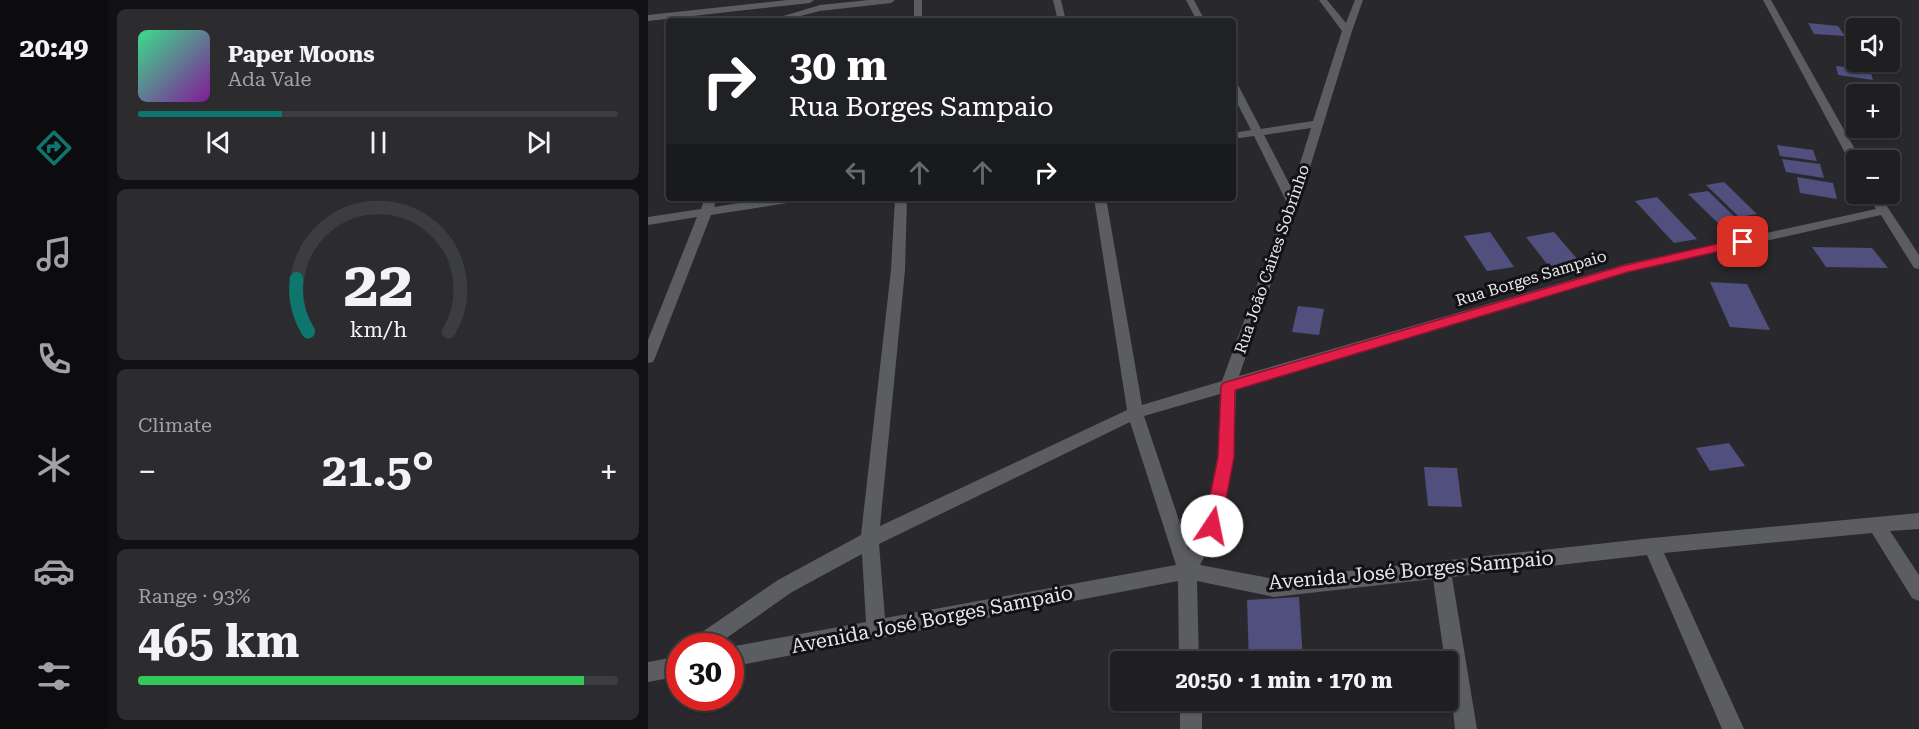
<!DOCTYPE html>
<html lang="en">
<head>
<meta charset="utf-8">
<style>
	body { margin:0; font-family:"Roboto Serif",serif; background:#2c2c2f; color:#f1f3f6; height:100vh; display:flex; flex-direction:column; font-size:22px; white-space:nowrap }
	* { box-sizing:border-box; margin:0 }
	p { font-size:20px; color:#a1a2a5 }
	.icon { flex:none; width:33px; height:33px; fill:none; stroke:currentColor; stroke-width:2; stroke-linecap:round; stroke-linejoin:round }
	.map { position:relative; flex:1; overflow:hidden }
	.panel { display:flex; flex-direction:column; gap:9px; padding:9px; background:#111113; width:540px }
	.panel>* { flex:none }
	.hud { position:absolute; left:18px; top:18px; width:570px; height:183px; border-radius:6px; box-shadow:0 2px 4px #0004,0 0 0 2px #3c3d40; background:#202124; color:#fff; overflow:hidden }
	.buttons { position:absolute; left:1198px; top:18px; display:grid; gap:12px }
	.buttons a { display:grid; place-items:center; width:54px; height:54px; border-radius:6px; background:#1f1f22; box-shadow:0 2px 4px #0004,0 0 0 2px #3c3d40; font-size:30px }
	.speed { position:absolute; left:18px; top:633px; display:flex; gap:12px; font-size:30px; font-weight:700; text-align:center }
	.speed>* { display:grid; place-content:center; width:78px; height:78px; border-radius:50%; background:#1f1f22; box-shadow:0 2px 4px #0004,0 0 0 2px #3c3d40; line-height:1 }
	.speed .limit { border:9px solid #d22; background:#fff; color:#111 }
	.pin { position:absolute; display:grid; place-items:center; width:51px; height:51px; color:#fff; margin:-26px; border-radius:12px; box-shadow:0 3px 9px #0006 }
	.me { position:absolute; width:66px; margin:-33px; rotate:11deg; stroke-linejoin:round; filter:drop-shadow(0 0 4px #0008) }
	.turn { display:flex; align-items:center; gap:21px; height:126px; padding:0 24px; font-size:27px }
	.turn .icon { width:78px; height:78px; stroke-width:2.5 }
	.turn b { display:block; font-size:42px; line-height:51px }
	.lanes { display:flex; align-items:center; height:57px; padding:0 24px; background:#0003; justify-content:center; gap:30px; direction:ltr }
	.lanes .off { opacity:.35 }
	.big { font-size:45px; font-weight:700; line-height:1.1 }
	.panel .widget { flex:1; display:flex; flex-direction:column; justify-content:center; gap:9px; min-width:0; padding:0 21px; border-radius:9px; background:#2c2c2f }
	.panel .dial { align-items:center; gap:0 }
	.dial svg { height:156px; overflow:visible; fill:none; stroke:#3c3d40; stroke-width:7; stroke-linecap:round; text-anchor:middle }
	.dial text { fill:#f1f3f6; stroke:none }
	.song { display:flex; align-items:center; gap:18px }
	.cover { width:72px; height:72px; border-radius:9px; background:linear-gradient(135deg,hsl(150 70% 55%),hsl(290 70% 35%)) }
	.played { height:6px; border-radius:3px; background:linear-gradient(90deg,#0f766e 30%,#3c3d40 30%) }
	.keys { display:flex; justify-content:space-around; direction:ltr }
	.heat { display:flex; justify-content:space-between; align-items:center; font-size:33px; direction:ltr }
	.charge { height:9px; border-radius:4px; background:linear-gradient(90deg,#34c759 93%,#3c3d40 0) }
	.trip { position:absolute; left:462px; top:651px; width:348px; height:60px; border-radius:6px; background:#1f1f22; box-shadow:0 2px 4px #0004,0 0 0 2px #3c3d40; font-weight:700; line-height:60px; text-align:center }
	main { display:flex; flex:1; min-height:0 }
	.dock { display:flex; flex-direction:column; width:108px; justify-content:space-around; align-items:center; background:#0c0c0e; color:#a1a2a5 }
	.dock .icon { width:42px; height:42px }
	.dock .current { color:#0f766e }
	.dock b { font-size:27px; color:#f1f3f6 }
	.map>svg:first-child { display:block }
</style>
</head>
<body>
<main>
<nav class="dock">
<b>20:49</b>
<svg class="icon current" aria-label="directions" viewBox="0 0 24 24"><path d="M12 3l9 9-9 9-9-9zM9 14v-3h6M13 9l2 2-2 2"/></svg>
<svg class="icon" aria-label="music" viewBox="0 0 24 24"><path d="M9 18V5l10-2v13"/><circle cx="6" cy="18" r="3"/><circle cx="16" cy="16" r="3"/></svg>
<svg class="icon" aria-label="phone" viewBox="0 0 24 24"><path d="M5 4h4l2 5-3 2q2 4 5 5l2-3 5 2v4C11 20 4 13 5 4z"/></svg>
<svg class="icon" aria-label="climate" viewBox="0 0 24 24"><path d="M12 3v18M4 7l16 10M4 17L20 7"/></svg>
<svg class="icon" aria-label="car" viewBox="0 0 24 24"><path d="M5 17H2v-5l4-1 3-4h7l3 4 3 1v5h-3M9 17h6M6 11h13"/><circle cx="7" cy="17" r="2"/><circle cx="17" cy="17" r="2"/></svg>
<svg class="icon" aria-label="filters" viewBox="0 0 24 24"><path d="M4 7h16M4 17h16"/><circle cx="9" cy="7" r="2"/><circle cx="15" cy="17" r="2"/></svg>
</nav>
<section class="panel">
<div class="widget">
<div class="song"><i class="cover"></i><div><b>Paper Moons</b><p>Ada Vale</p></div></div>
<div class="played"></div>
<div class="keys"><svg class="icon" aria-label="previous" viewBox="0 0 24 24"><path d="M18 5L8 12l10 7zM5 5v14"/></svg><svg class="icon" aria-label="pause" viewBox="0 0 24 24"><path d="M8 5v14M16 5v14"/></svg><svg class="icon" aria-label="next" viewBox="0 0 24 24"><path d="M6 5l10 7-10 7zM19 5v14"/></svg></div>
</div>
<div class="widget dial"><svg viewBox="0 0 100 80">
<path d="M14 69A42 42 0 1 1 86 69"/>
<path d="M14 69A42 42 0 0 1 8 42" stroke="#0f766e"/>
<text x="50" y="56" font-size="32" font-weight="700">22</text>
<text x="50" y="72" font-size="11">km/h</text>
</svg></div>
<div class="widget"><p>Climate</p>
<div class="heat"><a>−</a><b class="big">21.5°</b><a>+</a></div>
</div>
<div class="widget"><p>Range · 93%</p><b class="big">465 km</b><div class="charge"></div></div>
</section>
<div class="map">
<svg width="1271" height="729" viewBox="0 0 1271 729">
	<rect width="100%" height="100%" fill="#29292d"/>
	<g fill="#504f7e">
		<polygon points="1160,23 1190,26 1197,36 1166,34"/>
		<polygon points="1188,66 1222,70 1225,80 1190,75"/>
		<polygon points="1129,145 1165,150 1169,161 1132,156"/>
		<polygon points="1134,159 1172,164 1176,178 1138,172"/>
		<polygon points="1149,177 1185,183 1189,199 1152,193"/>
		<polygon points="1076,182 1109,214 1091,217 1058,185"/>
		<polygon points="1060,191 1091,221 1071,224 1040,194"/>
		<polygon points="1009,197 1049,239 1026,243 987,201"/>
		<polygon points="842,232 866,267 839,271 816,236"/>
		<polygon points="906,232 936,267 906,273 878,237"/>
		<polygon points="1164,247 1224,248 1240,268 1178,267"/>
		<polygon points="1062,282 1099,284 1122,330 1082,327"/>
		<polygon points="650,306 676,309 671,335 644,332"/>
		<polygon points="1081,443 1097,466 1062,471 1048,448"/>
		<polygon points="776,467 809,468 814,507 780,506"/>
		<polygon points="651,597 655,661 601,662 599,600"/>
	</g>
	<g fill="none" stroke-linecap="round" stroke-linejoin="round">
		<g fill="#5c5d61" fill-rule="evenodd">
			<polygon points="139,0 166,0 162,3 0,21 0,15"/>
			<polygon points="220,0 247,0 243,3 172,11 133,21 119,21 172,5"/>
			<rect x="266" y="0" width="8" height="21"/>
			<polygon points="405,0 413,0 418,21 410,21"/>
			<polygon points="538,0 546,0 557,21 549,21"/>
			<path d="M671,0h8l19,23 9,-23h8l-11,31 -53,172 -60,173 387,-112 250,-55 -9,-15h12l40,61v14l-5,-1 -33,-53 -253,57 -392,117 -2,68 -13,69 -21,39 74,14 378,-41 267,-25v16l-29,2 29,44v26l-7,-3 -40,-65 -208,20 80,176h-22l-75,-174 -195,22 25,152h-22l-7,-67h-3l-12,-83 -159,18 -77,-16 2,81h-20l-1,-81 -448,86v-20l136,-25 -4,-68 -70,38 -77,54h-26l3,-7 86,-59 83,-45 30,-265 4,-72h12l-2,72 -25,256 247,-116 -33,-212h12l36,207 80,-24 65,-178 -33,-67 -21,3v-6l18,-3 -18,-35v-13l5,3 23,44 52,-8 29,-90zM663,128l-19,61 -28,-54zM572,394l-2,63 -15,68 -14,25 -45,-134zM482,422l46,143 -291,53 -6,-74z"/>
			<polygon points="1115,0 1123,0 1213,160 1209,160 1209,167 1203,164"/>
			<polygon points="57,198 69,198 66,207 123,198 152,198 146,202 63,215 7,358 5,362 0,363 0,340 49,217 0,225 0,217 53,209"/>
			<polygon points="32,656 32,676 0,682 0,662"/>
			<rect x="532" y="700" width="22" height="29"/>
		</g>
	</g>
	<polygon fill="#e11d48" stroke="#92132f" stroke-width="1.5" points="1095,238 1099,240 1099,245 980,272 587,390 586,457 573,526 570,531 564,533 559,531 556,526 570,457 573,387 575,383 974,266"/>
	<g text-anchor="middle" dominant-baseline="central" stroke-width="6" stroke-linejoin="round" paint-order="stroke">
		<g font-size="16" fill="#e7e7ea" stroke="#121214">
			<text transform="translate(624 259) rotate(-71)">Rua João Caires Sobrinho</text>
			<text transform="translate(883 278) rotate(-17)">Rua Borges Sampaio</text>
		</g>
		<g font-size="20" fill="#e7e7ea" stroke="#121214">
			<text transform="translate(763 570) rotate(-5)">Avenida José Borges Sampaio</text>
			<text transform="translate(284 619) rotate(-11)">Avenida José Borges Sampaio</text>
		</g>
	</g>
</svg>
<div class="buttons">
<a><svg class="icon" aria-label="sound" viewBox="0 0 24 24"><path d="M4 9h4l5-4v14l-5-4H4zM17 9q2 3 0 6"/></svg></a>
<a>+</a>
<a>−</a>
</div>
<div class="speed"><div class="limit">30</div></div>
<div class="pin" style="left:1095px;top:242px;background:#d93025"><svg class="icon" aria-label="arrive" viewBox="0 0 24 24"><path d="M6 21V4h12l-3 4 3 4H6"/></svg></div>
<svg class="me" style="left:564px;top:526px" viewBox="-20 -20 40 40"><circle r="19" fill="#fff"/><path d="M0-13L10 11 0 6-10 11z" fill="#e11d48"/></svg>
<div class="trip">20:50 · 1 min · 170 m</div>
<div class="hud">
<div class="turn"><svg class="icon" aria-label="right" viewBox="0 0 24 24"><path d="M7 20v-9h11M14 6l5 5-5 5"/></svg><div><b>30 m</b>Rua Borges Sampaio</div></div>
<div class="lanes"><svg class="icon off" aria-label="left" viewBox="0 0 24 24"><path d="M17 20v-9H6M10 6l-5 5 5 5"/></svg><svg class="icon off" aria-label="ahead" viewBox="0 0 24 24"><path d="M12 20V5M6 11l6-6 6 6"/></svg><svg class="icon off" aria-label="ahead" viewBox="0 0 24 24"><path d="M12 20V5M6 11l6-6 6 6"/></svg><svg class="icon" aria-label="right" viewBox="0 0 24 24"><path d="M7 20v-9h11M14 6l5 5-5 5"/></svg></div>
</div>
</div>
</main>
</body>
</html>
